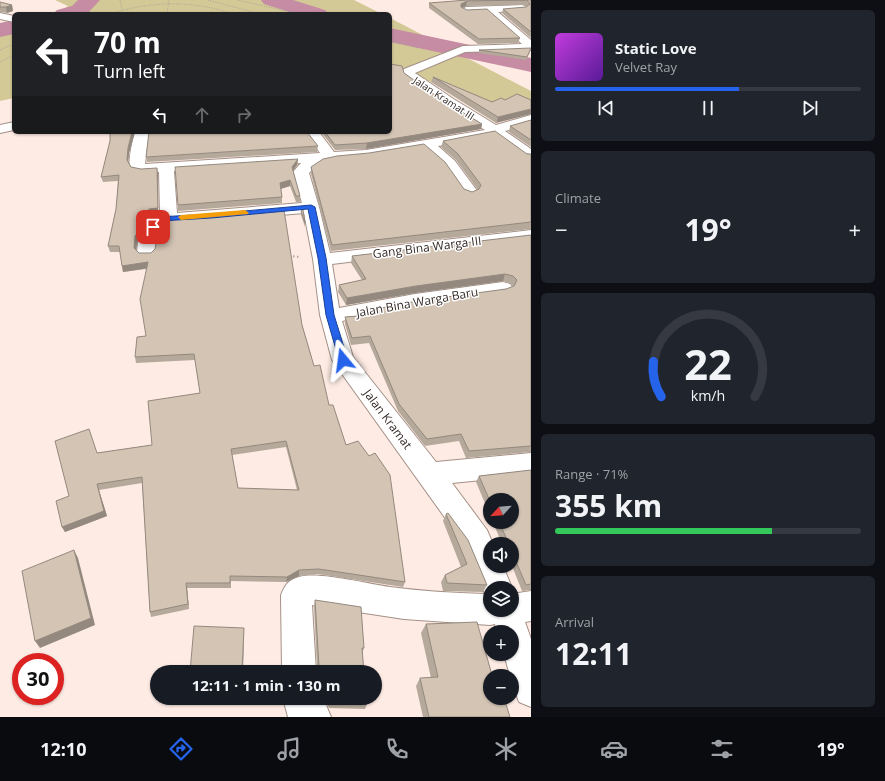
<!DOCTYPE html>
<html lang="en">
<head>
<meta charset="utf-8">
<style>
	body { margin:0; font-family:"Open Sans",sans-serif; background:#20242c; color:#f1f3f6; height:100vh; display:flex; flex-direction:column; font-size:15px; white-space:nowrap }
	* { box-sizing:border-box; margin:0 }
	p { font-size:13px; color:#9ea1a6 }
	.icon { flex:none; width:22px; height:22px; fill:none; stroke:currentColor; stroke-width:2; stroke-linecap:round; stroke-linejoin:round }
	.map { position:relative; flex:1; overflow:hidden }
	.details { display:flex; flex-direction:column; gap:10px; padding:10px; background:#0d0f14; width:354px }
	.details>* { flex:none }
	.guide { position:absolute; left:12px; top:12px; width:380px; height:122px; border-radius:6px; box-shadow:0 1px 3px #0004; background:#202124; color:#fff; overflow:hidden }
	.needle { width:26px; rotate:244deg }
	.tools { position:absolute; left:483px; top:493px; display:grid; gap:8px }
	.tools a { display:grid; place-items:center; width:36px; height:36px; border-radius:50%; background:#171b24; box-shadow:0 1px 3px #0004; font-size:20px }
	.speed { position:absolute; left:12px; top:653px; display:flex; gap:8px; font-size:20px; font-weight:700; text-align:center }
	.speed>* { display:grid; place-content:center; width:52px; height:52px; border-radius:50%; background:#171b24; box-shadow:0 1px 3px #0004; line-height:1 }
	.speed .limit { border:6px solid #d22; background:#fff; color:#111 }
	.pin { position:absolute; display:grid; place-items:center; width:34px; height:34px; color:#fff; margin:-17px; border-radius:8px; box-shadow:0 2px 6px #0006 }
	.me { position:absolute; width:44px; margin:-22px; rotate:344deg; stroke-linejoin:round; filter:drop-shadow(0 0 3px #0008) }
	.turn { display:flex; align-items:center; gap:14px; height:84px; padding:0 16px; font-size:18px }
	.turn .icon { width:52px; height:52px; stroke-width:2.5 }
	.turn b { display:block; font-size:28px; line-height:34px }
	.lanes { display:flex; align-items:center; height:38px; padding:0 16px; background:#0003; justify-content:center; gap:20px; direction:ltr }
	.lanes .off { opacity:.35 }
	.big { font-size:30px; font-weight:700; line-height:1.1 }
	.details .widget { flex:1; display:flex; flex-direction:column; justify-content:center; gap:6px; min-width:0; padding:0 14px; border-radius:6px; background:#20242c }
	.details .dial { align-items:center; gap:0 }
	.dial svg { height:104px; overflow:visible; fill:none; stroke:#363941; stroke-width:7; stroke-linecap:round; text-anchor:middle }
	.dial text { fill:#f1f3f6; stroke:none }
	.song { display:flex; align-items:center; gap:12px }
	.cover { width:48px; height:48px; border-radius:6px; background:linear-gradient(135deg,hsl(290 70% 55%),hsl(270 70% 35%)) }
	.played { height:4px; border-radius:2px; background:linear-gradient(90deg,#2563eb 60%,#363941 60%) }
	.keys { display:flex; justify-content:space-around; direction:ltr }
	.heat { display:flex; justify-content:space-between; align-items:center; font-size:22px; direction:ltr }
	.charge { height:6px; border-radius:3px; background:linear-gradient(90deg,#34c759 71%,#363941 0) }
	.trip { position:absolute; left:150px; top:665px; width:232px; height:40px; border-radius:20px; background:#171b24; box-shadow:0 1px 3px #0004; font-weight:700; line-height:40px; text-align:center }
	.tab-bar { display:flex; height:64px; justify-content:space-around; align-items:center; background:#090b0e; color:#9ea1a6 }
	.tab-bar .icon { width:28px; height:28px }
	.tab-bar .current { color:#2563eb }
	.tab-bar b { font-size:18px; color:#f1f3f6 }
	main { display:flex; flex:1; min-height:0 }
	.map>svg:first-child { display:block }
</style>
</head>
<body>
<main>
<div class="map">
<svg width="531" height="717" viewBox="0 0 531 717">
	<rect width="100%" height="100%" fill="#feece4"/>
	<g fill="#d3c996">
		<polygon points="55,0 354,0 382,14 57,14 68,6"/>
		<polygon points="390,18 531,91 531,100 496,104 390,68"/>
		<polygon points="14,27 14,98 0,101 0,30"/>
	</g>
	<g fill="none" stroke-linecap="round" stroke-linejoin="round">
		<g fill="#c58ca3" fill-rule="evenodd">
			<polygon points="78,0 100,0 87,14 53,14 57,10 72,6"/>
			<polygon points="261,0 293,0 325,10 329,14 296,14 264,4"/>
			<polygon points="14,20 14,34 0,37 0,23"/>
			<polygon points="390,28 531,58 531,72 390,42"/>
		</g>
		<g stroke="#a49087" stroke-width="2">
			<g id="minor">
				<path d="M522,5l3,1 2,2 -2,2 -27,2 33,28v10l-66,2 -50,21 37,25 44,27 35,-10v9l-26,7 26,18v11l-5,-1 -32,-23 -56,10 17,15 23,31 -2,3 -6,2 -6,-2 -19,-28 -22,-18c-18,3 -37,6 -55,9 -20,3 -44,-1 -59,15l10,34 11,46 201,-23v10l-199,24 7,44 76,-14 88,-12 7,2 3,4 -3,4 -7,2 -88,12 -73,15 11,36 83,105 95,-9v22l-79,8 35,47 6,14h-3v22h13l9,22h-22v22h22v-16l19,-3v30l-6,1 6,17v68l-12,-5 -7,-19v-7h-2l-6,-22h8v-22h-15l-2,-8 -5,1 -86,-6 -92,-14 4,67h-34l-1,-77c4,-10 7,-15 18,-18 19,-6 69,7 91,10 31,4 63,6 95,7l-19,-47 -134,-187 -12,-45 -7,-56 -9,-46 -141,12 -2,12 -5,6 -1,11 -3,4 -6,1 -6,-1 -3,-4 1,-12 5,-6 1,-9 7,-11 9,-1 -1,-43c-8,1 -19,3 -26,0 -8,-4 0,-32 2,-40h14l-4,32 175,-11 -15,-21h14l15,20 32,-2 119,-20 -43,-26 -38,-27 -2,-5 2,-3 59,-23 59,-2 -35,-32 -21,1 -5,-3 5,-3zM301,163l-8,9 9,31 -125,10 -3,-42z"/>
				<polygon points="0,13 14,16 14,22 0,19"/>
				<polygon points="14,122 14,130 0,133 0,125"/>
				<polygon points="283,698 317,698 326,705 331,717 288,717"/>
			</g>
		</g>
		<g stroke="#afa19b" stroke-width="1" stroke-dasharray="1 1.5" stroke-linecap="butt">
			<polyline points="120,0 122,10"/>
			<polyline points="208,0 260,14"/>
			<polyline points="237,0 300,14"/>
			<polyline points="106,14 111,13"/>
			<path d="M110,14c40,-13 83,-14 123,0"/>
			<polyline points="167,14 169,0"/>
			<polyline points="390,40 418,48"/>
			<polyline points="0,50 14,44"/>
			<polyline points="0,62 14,55"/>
		</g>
		<polyline stroke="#afa19b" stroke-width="2" stroke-dasharray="1.5 2.5" stroke-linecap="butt" points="289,256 300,257"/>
		<use href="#minor" fill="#fff" fill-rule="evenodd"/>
	</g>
	<g fill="#b5a99b" fill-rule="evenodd">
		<polygon points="461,0 531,0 531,38 502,13 503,9 526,7 527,6 525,5 466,6 462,8 520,38 518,43 478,44 429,8 429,3 462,1"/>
		<polygon points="0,2 12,5 13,11 7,13 0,12"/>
		<polygon points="479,50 530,52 526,60 479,53"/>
		<polygon points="404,73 442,100 482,124 481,129 366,149 335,150 321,132 390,132"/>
		<polygon points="433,77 492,102 505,100 496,123 431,82"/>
		<polygon points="531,120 531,147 509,132 510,126"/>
		<path d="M110,132h25l-6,21 -1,9 3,5 27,7v40l-8,1 -7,11 -1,9 -5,7 -1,8 3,3 163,72 12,41 15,39 76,177 -2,5 -85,-13 -19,2 -13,6 -55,-1v7h-44l2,21 -38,8 -1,-5 -8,-129 -43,7 8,26 -42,16 -3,-5 7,-31 28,-43 55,-8 48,-52 -5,-33 -59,3 -1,-6 11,-21v-67l-23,3 -3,-20h-10l-2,-6 8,-37 2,-28 -15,1 -2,-5 9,-36zM286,447l11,43 -59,-2 -6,-33z"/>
		<polygon points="443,141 531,154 531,229 331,251 311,174 311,167 464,189 472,192 478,190 456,160 441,147"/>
		<polygon points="318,146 317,152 147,162 146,157"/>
		<polygon points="298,159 297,165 293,171 300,196 300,202 296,202 290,186 281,189 282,197 282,203 178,211 178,205"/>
		<polygon points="301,211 305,223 305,227 301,215"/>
		<polygon points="531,235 531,452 466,458 459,441 425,446 398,411 369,343 351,345 345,324 345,317 356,316 356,313 506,289 513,286 510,283 503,281 415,293 346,305 338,292 339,285 362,280 351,263 352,256"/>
		<polygon points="531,470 531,590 522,591 512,566 512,544 502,544 493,522 512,522 490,500 490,515 476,482 479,476"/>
		<polygon points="446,514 487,585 483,592 443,591 441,582 445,575 461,567 443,521"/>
		<polygon points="315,600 364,648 362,654 364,672 305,672 306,668 317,667 314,607"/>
		<polygon points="426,624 492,675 510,717 423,717 416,686 420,678 431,678 421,633"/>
		<polygon points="319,698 367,698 367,704 365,709 329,708 327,704"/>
	</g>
	<g fill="#94897e">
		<polygon points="467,1 466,6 460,9 461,4"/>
		<polygon points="12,5 13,11 7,13 6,7"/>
		<polygon points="531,109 531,114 496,123 498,117"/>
		<polygon points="482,124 481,129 366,149 367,143"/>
		<polygon points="132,132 135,132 129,153 128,166 127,160 128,148"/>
		<polygon points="298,159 297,165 292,172 292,167"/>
		<polygon points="157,168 158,174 158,214 150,215 143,226 142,235 137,242 136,254 134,248 135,236 142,220"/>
		<polygon points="290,180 290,186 280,189 280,183"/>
		<polygon points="148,262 149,268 123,272 122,266"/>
		<polygon points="505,274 503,281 415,293 346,305 347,298 416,286"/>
		<polygon points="97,484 107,516 65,532 62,527"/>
		<polygon points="74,550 78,558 95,625 40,648 35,641"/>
		<polygon points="299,570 299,576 286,582 287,577"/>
		<polygon points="186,583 187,588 189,609 188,604"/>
		<polygon points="244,628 244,634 243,672 242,672"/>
	</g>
	<g fill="#d3c4b4" stroke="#94897e" fill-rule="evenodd">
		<polygon points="467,0 531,0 531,32 503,9 526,7 530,4 527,0 467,1 461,4 461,7 467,10 487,9 520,38 479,39 429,3"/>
		<polygon points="0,2 12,5 6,7 0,7"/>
		<polygon points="531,48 527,57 479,50"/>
		<polygon points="390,64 402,66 404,73 442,100 482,124 367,143 335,145 325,132 390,132"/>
		<polygon points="433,77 492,102 501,98 505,100 517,94 531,100 531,109 498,117"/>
		<polygon points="531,120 531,140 510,126"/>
		<polygon points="495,131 527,154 531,154 531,222 332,245 311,167 323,159 337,156 369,153 424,144 445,162 464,189 472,192 479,189 481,185 458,154 443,141"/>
		<path d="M110,132h22l-4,16 -1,12 4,7 10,2 16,-1 1,40 -9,1 -7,11 -1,9 -6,7 -1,12 5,5h12l4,-4 2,-11 5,-7 1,-11 121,-10 18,115 12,41 6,-1 9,40h4l13,40 12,-4 11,15 6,-3 15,22 15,107 -86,-13 -20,1 -12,7 -57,-1v7h-44l2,21 -38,8 -8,-135 -45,7 7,27 -42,16 -6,-26 13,-5 -14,-55 34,-12 8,24 55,-8 -4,-44 52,-8 -6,-39 -59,3 2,-20 9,-1 -6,-37 8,-37 -26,4 -3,-20h-11l8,-37 3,-34 -18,2 9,-36zM286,441l13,49 -61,-2 -7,-39z"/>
		<polygon points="149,132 307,132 318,146 146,157"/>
		<polygon points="298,159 292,167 300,196 296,196 290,180 280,183 282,197 178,205 175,167"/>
		<polygon points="303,210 305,223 301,211"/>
		<polygon points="531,235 531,446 469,451 461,434 427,439 399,404 370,336 352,338 345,317 358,316 356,313 417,301 506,289 514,286 517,280 513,276 505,274 416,286 347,298 339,285 366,279 352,256"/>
		<polygon points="531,470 531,584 526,585 512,552 512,544 509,544 499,522 512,522 512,500 490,500 490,501 479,476"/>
		<polygon points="448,513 468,540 487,585 447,583 445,575 467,564 446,514"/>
		<polygon points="74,550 91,618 35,641 22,571"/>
		<polygon points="315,600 361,607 364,648 362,648 364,672 306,672 306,668 317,668 319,666"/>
		<polygon points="477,622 492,675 497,674 498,676 490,676 490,698 504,698 510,717 429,717 420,678 438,677 426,624"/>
		<polygon points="194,626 244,628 242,672 190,672"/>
		<polygon points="328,698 367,698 367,704 330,703"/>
	</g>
	<polygon fill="#2563eb" stroke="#184099" points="311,205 315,207 326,258 334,315 348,360 343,363 339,360 326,315 318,258 308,209 211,218 160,221 156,228 153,229 150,227 153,219 158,217 211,214"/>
	<polygon fill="#f59e0b" points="245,210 249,213 248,214 181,220 178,217 181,215"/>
	<g text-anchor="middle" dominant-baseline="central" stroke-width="3" stroke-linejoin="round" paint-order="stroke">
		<g font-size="10" fill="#342b28" stroke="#fff">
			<text transform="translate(444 98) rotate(33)">Jalan Kramat III</text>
		</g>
		<g font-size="12" fill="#342b28" stroke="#fff">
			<text transform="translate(427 247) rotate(-7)">Gang Bina Warga III</text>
			<text transform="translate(417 302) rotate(-10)">Jalan Bina Warga Baru</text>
			<text transform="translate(388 419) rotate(53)">Jalan Kramat</text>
		</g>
	</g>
</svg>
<div class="tools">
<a><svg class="needle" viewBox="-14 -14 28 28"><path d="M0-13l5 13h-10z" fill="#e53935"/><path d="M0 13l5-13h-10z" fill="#9ea1a6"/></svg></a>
<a><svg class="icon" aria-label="sound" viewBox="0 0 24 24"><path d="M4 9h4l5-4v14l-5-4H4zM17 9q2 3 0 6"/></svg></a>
<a><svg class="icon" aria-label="layers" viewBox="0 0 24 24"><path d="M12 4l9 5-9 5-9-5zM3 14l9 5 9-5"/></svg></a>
<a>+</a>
<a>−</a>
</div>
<div class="speed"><div class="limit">30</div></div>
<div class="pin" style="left:153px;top:227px;background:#d93025"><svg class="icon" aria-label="arrive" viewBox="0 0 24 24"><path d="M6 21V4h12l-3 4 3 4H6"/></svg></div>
<svg class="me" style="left:343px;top:360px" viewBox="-20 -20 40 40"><path d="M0-17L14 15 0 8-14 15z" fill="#2563eb" stroke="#fff" stroke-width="4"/></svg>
<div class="trip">12:11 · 1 min · 130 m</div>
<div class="guide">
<div class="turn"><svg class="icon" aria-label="left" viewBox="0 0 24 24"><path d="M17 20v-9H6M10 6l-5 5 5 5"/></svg><div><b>70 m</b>Turn left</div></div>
<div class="lanes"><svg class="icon" aria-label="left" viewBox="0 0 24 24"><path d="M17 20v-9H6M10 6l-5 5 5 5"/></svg><svg class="icon off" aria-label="ahead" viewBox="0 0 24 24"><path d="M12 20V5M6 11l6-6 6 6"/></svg><svg class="icon off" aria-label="right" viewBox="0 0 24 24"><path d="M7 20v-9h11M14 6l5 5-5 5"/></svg></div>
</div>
</div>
<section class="details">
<div class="widget">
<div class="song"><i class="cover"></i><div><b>Static Love</b><p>Velvet Ray</p></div></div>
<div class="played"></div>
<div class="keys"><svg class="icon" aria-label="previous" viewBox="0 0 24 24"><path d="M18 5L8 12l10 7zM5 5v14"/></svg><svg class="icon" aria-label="pause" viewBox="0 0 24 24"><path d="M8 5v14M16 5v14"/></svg><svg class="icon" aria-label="next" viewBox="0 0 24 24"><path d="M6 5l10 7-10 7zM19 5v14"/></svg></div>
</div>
<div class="widget"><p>Climate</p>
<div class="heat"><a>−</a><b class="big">19°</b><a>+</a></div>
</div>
<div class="widget dial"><svg viewBox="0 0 100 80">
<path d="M14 69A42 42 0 1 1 86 69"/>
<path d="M14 69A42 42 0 0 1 8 42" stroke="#2563eb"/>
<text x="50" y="56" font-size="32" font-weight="700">22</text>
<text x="50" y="72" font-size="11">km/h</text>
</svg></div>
<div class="widget"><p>Range · 71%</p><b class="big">355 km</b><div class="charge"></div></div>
<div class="widget"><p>Arrival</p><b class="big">12:11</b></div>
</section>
</main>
<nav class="tab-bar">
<b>12:10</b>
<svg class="icon current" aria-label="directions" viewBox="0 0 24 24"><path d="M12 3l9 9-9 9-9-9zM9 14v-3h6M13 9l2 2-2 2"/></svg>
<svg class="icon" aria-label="music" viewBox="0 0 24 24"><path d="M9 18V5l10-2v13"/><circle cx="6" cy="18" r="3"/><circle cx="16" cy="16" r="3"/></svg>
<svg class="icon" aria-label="phone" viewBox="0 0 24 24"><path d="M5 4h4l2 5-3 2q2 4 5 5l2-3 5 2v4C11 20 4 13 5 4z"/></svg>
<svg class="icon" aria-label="climate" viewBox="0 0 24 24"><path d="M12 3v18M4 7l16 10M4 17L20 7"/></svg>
<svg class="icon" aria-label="car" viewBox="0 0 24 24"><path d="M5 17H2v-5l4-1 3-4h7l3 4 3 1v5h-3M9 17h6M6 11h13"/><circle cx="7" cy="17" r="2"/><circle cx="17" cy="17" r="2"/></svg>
<svg class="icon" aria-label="filters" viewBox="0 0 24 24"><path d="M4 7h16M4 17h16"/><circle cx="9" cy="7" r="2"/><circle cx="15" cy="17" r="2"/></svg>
<b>19°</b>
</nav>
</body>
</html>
